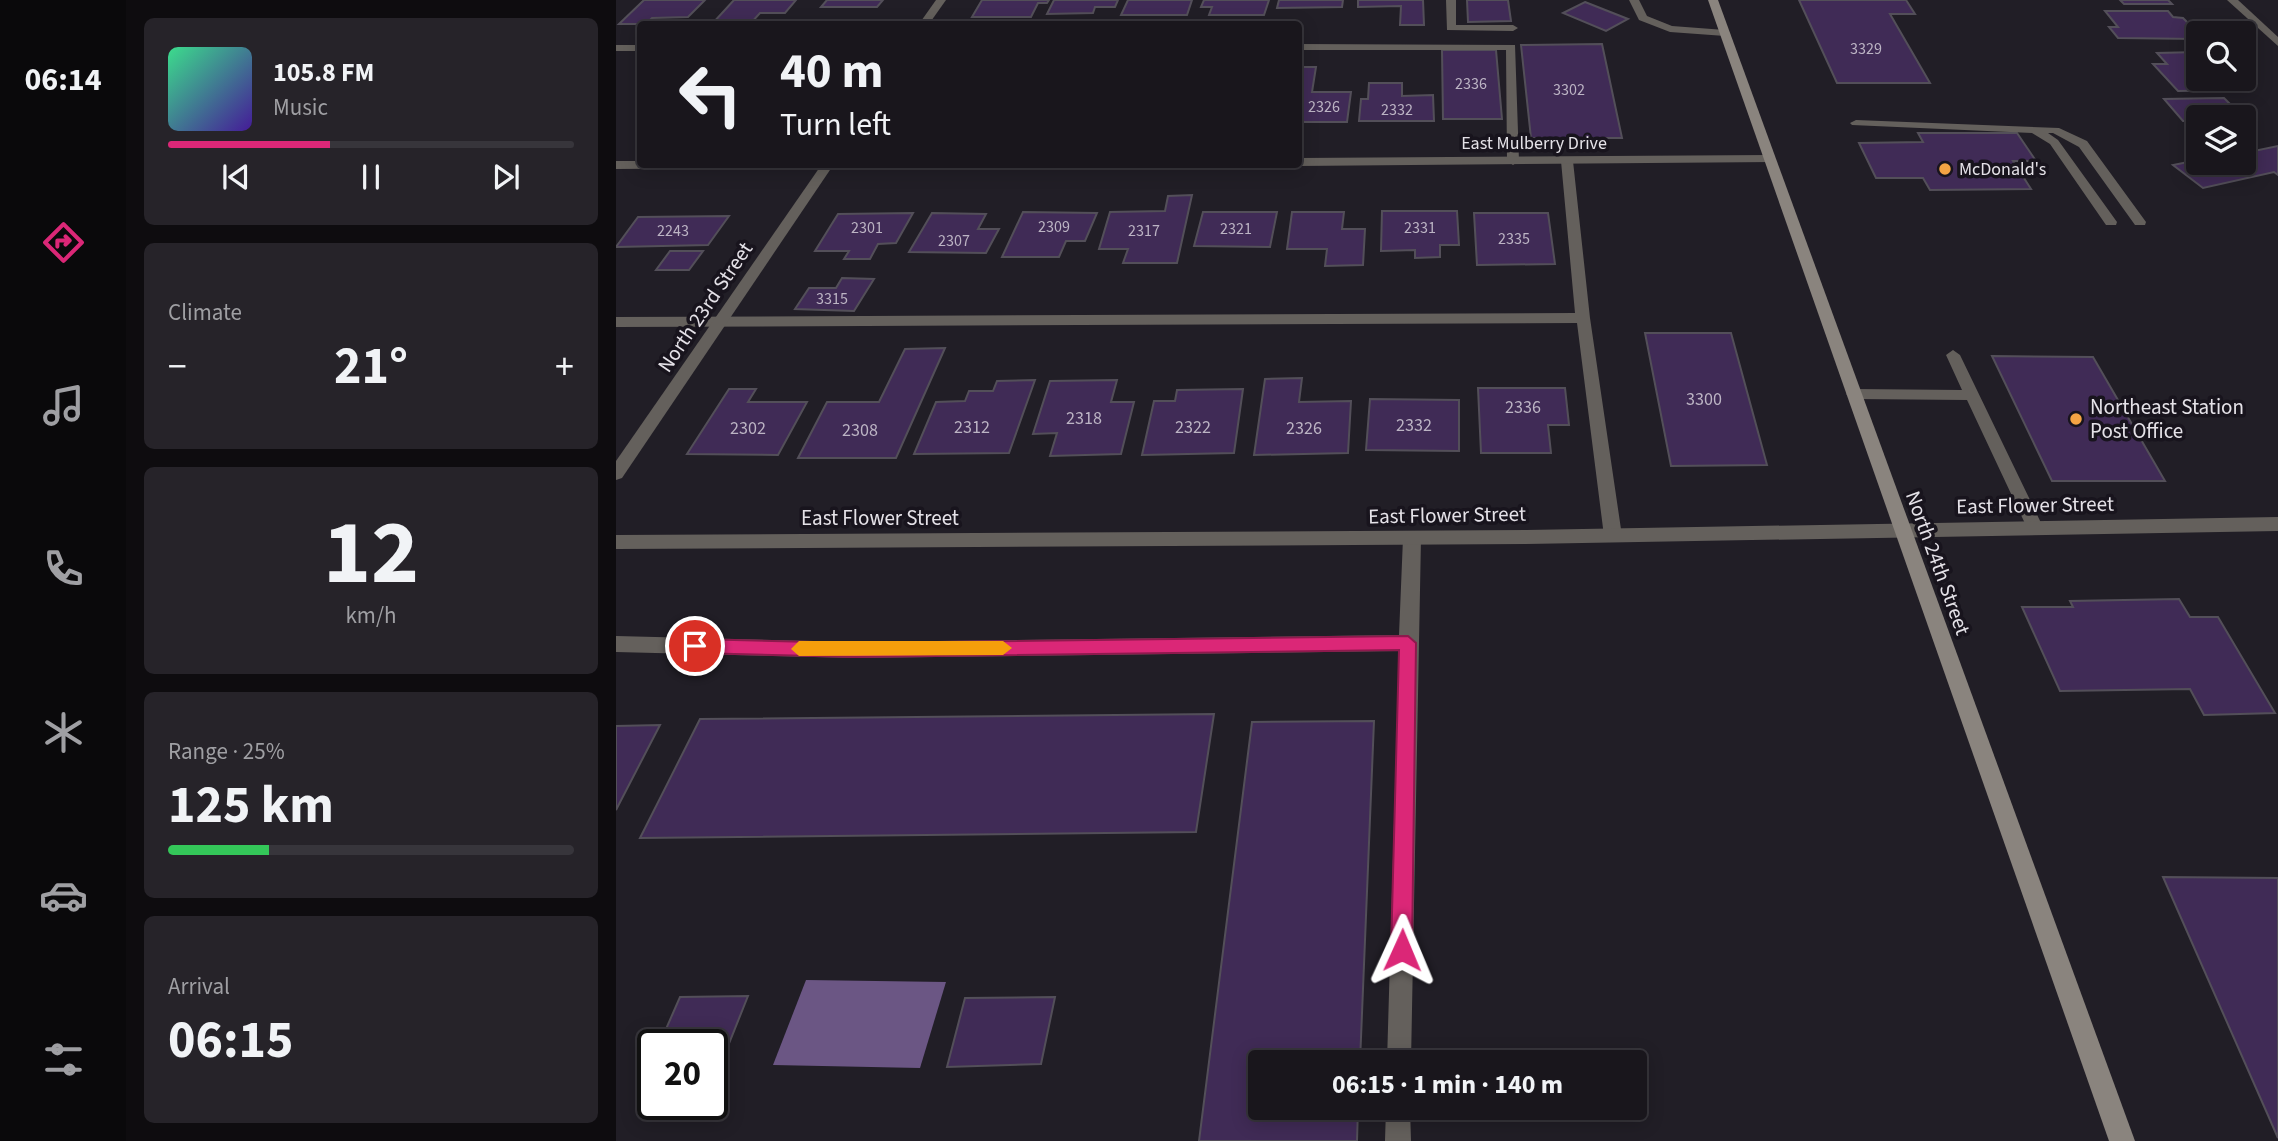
<!DOCTYPE html>
<html lang="en">
<head>
<meta charset="utf-8">
<style>
	body { margin:0; font-family:"Source Sans 3",sans-serif; background:#262329; color:#f1f3f6; height:100vh; display:flex; flex-direction:column; font-size:26px; white-space:nowrap }
	* { box-sizing:border-box; margin:0 }
	p { font-size:23px; color:#9f9fa3 }
	.icon { flex:none; width:38px; height:38px; fill:none; stroke:currentColor; stroke-width:2; stroke-linecap:round; stroke-linejoin:round }
	.map { position:relative; flex:1; overflow:hidden }
	.panel { display:flex; flex-direction:column; gap:18px; padding:18px; background:#0e0c0f; width:490px }
	.panel>* { flex:none }
	.top-card { position:absolute; left:21px; top:21px; width:665px; height:147px; border-radius:7px; box-shadow:0 4px 18px #0003,0 0 0 2px #37353b; background:#19161c; color:#f1f3f6; overflow:hidden }
	.fabs { position:absolute; left:1570px; top:21px; display:grid; gap:14px }
	.fabs a { display:grid; place-items:center; width:70px; height:70px; border-radius:7px; background:#19161c; box-shadow:0 4px 18px #0003,0 0 0 2px #37353b; font-size:35px }
	.speed { position:absolute; left:21px; top:1029px; display:flex; gap:14px; font-size:35px; font-weight:700; text-align:center }
	.speed>* { display:grid; place-content:center; width:91px; height:91px; border-radius:50%; background:#19161c; box-shadow:0 4px 18px #0003,0 0 0 2px #37353b; line-height:1 }
	.speed .limit { border:4px solid #111; border-radius:10px; background:#fff; color:#111 }
	.pin { position:absolute; display:grid; place-items:center; width:60px; height:60px; color:#fff; margin:-30px; border:4px solid #fff; border-radius:50%; box-shadow:0 2px 7px #0007 }
	.me { position:absolute; width:77px; margin:-38px; rotate:1deg; stroke-linejoin:round; filter:drop-shadow(0 0 5px #0008) }
	.turn { display:flex; align-items:center; gap:24px; height:147px; padding:0 28px; font-size:32px }
	.turn .icon { width:91px; height:91px; stroke-width:2.5 }
	.turn b { display:block; font-size:49px; line-height:60px }
	.big { font-size:52px; font-weight:700; line-height:1.1 }
	.panel .card { flex:1; display:flex; flex-direction:column; justify-content:center; gap:10px; min-width:0; padding:0 24px; border-radius:10px; background:#262329 }
	.panel .dial { align-items:center; gap:0 }
	.dial b { font-size:91px; line-height:1 }
	.song { display:flex; align-items:center; gap:21px }
	.cover { width:84px; height:84px; border-radius:10px; background:linear-gradient(135deg,hsl(150 70% 55%),hsl(260 70% 35%)) }
	.played { height:7px; border-radius:4px; background:linear-gradient(90deg,#db2777 40%,#37353b 40%) }
	.keys { display:flex; justify-content:space-around; direction:ltr }
	.heat { display:flex; justify-content:space-between; align-items:center; font-size:38px; direction:ltr }
	.charge { height:10px; border-radius:5px; background:linear-gradient(90deg,#34c759 25%,#37353b 0) }
	.trip { position:absolute; left:632px; top:1050px; width:399px; height:70px; border-radius:7px; background:#19161c; box-shadow:0 4px 18px #0003,0 0 0 2px #37353b; font-weight:700; line-height:70px; text-align:center }
	main { display:flex; flex:1; min-height:0 }
	.dock { display:flex; flex-direction:column; width:126px; justify-content:space-around; align-items:center; background:#0a090b; color:#9f9fa3 }
	.dock .icon { width:49px; height:49px }
	.dock .current { color:#db2777 }
	.dock b { font-size:32px; color:#f1f3f6 }
	.map>svg:first-child { display:block }
</style>
</head>
<body>
<main>
<nav class="dock">
<b>06:14</b>
<svg class="icon current" aria-label="directions" viewBox="0 0 24 24"><path d="M12 3l9 9-9 9-9-9zM9 14v-3h6M13 9l2 2-2 2"/></svg>
<svg class="icon" aria-label="music" viewBox="0 0 24 24"><path d="M9 18V5l10-2v13"/><circle cx="6" cy="18" r="3"/><circle cx="16" cy="16" r="3"/></svg>
<svg class="icon" aria-label="phone" viewBox="0 0 24 24"><path d="M5 4h4l2 5-3 2q2 4 5 5l2-3 5 2v4C11 20 4 13 5 4z"/></svg>
<svg class="icon" aria-label="climate" viewBox="0 0 24 24"><path d="M12 3v18M4 7l16 10M4 17L20 7"/></svg>
<svg class="icon" aria-label="car" viewBox="0 0 24 24"><path d="M5 17H2v-5l4-1 3-4h7l3 4 3 1v5h-3M9 17h6M6 11h13"/><circle cx="7" cy="17" r="2"/><circle cx="17" cy="17" r="2"/></svg>
<svg class="icon" aria-label="filters" viewBox="0 0 24 24"><path d="M4 7h16M4 17h16"/><circle cx="9" cy="7" r="2"/><circle cx="15" cy="17" r="2"/></svg>
</nav>
<section class="panel">
<div class="card">
<div class="song"><i class="cover"></i><div><b>105.8 FM</b><p>Music</p></div></div>
<div class="played"></div>
<div class="keys"><svg class="icon" aria-label="previous" viewBox="0 0 24 24"><path d="M18 5L8 12l10 7zM5 5v14"/></svg><svg class="icon" aria-label="pause" viewBox="0 0 24 24"><path d="M8 5v14M16 5v14"/></svg><svg class="icon" aria-label="next" viewBox="0 0 24 24"><path d="M6 5l10 7-10 7zM19 5v14"/></svg></div>
</div>
<div class="card"><p>Climate</p>
<div class="heat"><a>−</a><b class="big">21°</b><a>+</a></div>
</div>
<div class="card dial"><b>12</b><p>km/h</p></div>
<div class="card"><p>Range · 25%</p><b class="big">125 km</b><div class="charge"></div></div>
<div class="card"><p>Arrival</p><b class="big">06:15</b></div>
</section>
<div class="map">
<svg width="1662" height="1141" viewBox="0 0 1662 1141">
	<rect width="100%" height="100%" fill="#211e26"/>
	<polygon fill="#6b5684" points="190,980 330,982 304,1068 157,1065"/>
	<g fill="#402b56" stroke="#534f59" stroke-width="2">
		<polygon points="28,0 89,0 72,17 36,18 30,24 3,24"/>
		<polygon points="118,0 180,0 169,13 144,13 135,23 96,24"/>
		<polygon points="211,0 267,0 261,7 205,7"/>
		<polygon points="366,0 433,0 431,3 422,3 415,17 356,17"/>
		<polygon points="438,0 502,0 499,7 479,7 477,13 431,14"/>
		<polygon points="512,0 576,0 571,15 505,15"/>
		<polygon points="588,0 653,0 648,15 593,15 596,7 585,7"/>
		<polygon points="663,0 727,0 726,7 661,8"/>
		<polygon points="742,0 807,0 808,25 784,25 785,6 742,7"/>
		<polygon points="851,0 892,0 895,21 852,22"/>
		<polygon points="1183,0 1290,0 1299,14 1274,14 1314,83 1221,83"/>
		<polygon points="1504,0 1552,0 1556,4 1508,4"/>
		<polygon points="969,2 1012,19 990,31 947,13"/>
		<polygon points="1489,11 1552,11 1557,17 1567,18 1582,33 1582,39 1502,38 1493,27 1502,27"/>
		<polygon points="986,44 1006,138 915,138 905,45"/>
		<polygon points="826,50 880,50 886,119 827,119"/>
		<polygon points="1582,52 1582,79 1606,79 1617,90 1562,91 1537,64 1551,64 1541,53"/>
		<polygon points="682,67 700,67 696,92 735,92 731,122 682,122"/>
		<polygon points="753,83 786,83 786,96 817,95 818,121 743,121 745,99 752,99"/>
		<polygon points="1608,98 1627,117 1582,117 1582,121 1567,121 1548,99"/>
		<polygon points="1302,133 1401,133 1420,161 1397,161 1415,189 1314,190 1307,178 1260,178 1243,143 1307,142"/>
		<polygon points="1662,146 1662,175 1658,172 1587,188 1557,165 1582,160 1582,163 1628,163 1628,153"/>
		<polygon points="576,195 561,263 507,263 512,249 483,249 494,212 549,211 552,196"/>
		<polygon points="766,211 841,211 843,245 824,245 824,257 799,258 799,250 765,251"/>
		<polygon points="407,212 481,213 469,241 450,241 443,257 386,257"/>
		<polygon points="587,212 661,212 654,247 578,246"/>
		<polygon points="676,212 728,212 726,229 749,229 747,265 709,266 711,249 671,249"/>
		<polygon points="297,213 280,243 262,244 254,259 228,259 233,251 199,251 222,214"/>
		<polygon points="316,213 370,214 362,229 383,229 370,253 293,252"/>
		<polygon points="858,213 932,213 939,264 861,265"/>
		<polygon points="113,216 92,245 0,247 22,217"/>
		<polygon points="54,251 87,251 73,270 40,270"/>
		<polygon points="226,278 258,279 238,311 179,309 193,288 220,288"/>
		<polygon points="1029,333 1115,333 1151,465 1055,466"/>
		<polygon points="329,348 280,458 182,458 211,402 263,402 289,349"/>
		<polygon points="1376,356 1477,357 1549,481 1436,481"/>
		<polygon points="686,378 683,402 735,401 732,453 638,455 649,379"/>
		<polygon points="419,380 393,453 298,454 320,402 349,401 353,391 377,391 381,381"/>
		<polygon points="501,380 495,402 518,402 505,454 434,456 441,433 417,434 434,381"/>
		<polygon points="862,388 949,388 953,425 932,425 935,453 865,453"/>
		<polygon points="113,389 140,389 132,402 191,402 162,455 71,454"/>
		<polygon points="627,389 618,453 526,455 538,401 559,401 561,390"/>
		<polygon points="754,399 843,400 843,451 750,450"/>
		<polygon points="1563,599 1574,617 1602,617 1659,713 1588,715 1574,689 1444,691 1406,607 1457,607 1454,601"/>
		<polygon points="598,714 580,832 24,838 84,719"/>
		<polygon points="758,721 744,1062 644,1062 644,1108 742,1108 741,1141 583,1141 636,722"/>
		<polygon points="44,725 0,810 0,726"/>
		<polygon points="1547,877 1662,878 1662,1138"/>
		<polygon points="132,996 102,1071 96,1071 96,1045 43,1045 64,997"/>
		<polygon points="439,997 425,1064 331,1067 349,998"/>
	</g>
	<g fill="none" stroke-linecap="round" stroke-linejoin="round">
		<g fill="#64605c" fill-rule="evenodd">
			<polygon points="830,0 840,0 840,25 897,25 902,28 897,31 831,30"/>
			<polygon points="1013,0 1023,0 1031,16 1056,26 1109,30 1114,33 1109,36 1054,32 1023,20"/>
			<polygon points="682,44 899,45 903,161 897,165 891,161 890,50 682,50"/>
			<rect x="0" y="45" width="24" height="6"/>
			<polygon points="1240,120 1443,128 1471,141 1530,222 1529,225 1519,225 1463,147 1437,133 1432,133 1442,140 1501,222 1500,225 1490,225 1434,144 1416,133 1236,125 1234,123"/>
			<polygon points="951,157 957,161 974,318 1006,536 1003,541 991,541 988,536 961,323 0,327 0,317 959,313 945,161"/>
			<polygon points="1337,350 1344,355 1427,527 1425,532 1413,532 1351,400 1238,399 1230,394 1238,389 1346,390 1330,355"/>
			<polygon points="796,531 802,533 805,538 795,1062 771,1062 783,651 239,658 0,652 0,636 239,642 783,635 787,538 790,533"/>
			<polygon points="770,1108 794,1108 795,1141 769,1141"/>
		</g>
		<g fill="#64605c" fill-rule="evenodd">
			<polygon points="320,0 330,0 313,24 303,24"/>
			<polygon points="1611,0 1622,0 1662,37 1662,46"/>
			<polygon points="1154,155 1158,156 1158,162 682,166 678,164 682,164 682,158"/>
			<polygon points="0,161 24,161 24,164 140,164 134,168 0,169"/>
			<polygon points="206,164 218,164 6,478 0,480 0,461"/>
			<polygon points="1662,517 1662,531 910,544 0,549 0,535 910,530"/>
		</g>
		<polygon fill="#8a847e" fill-rule="evenodd" points="1092,0 1102,0 1519,1141 1493,1141"/>
	</g>
	<polygon fill="#db2777" stroke="#8e194d" stroke-width="2" points="792,636 800,643 796,950 793,958 786,961 778,958 775,950 783,650 239,657 79,653 71,646 79,639 239,643"/>
	<polygon fill="#f59e0b" points="183,641 387,641 396,648 387,655 183,656 175,649"/>
	<g fill="#f4a444" stroke="#18141d" stroke-width="2.5">
		<circle cx="1329" cy="169" r="7"/>
		<circle cx="1460" cy="419" r="7"/>
	</g>
	<g text-anchor="middle" dominant-baseline="central" stroke-width="7" stroke-linejoin="round" paint-order="stroke">
		<g font-size="16" fill="#bcb4c4">
			<text x="1250" y="49">3329</text>
			<text x="855" y="84">2336</text>
			<text x="953" y="90">3302</text>
			<text x="708" y="107">2326</text>
			<text x="781" y="110">2332</text>
			<text x="438" y="227">2309</text>
			<text x="251" y="228">2301</text>
			<text x="804" y="228">2331</text>
			<text x="620" y="229">2321</text>
			<text x="57" y="231">2243</text>
			<text x="528" y="231">2317</text>
			<text x="898" y="239">2335</text>
			<text x="338" y="241">2307</text>
			<text x="216" y="299">3315</text>
		</g>
		<g font-size="18" fill="#e5e2e8" stroke="#18141d">
			<text x="918" y="143">East Mulberry Drive</text>
		</g>
		<g font-size="18" fill="#e5e2e8" stroke="#18141d" text-anchor="start">
			<text x="1343" y="169">McDonald's</text>
		</g>
		<g font-size="18" fill="#bcb4c4">
			<text x="1088" y="399">3300</text>
			<text x="907" y="407">2336</text>
			<text x="468" y="418">2318</text>
			<text x="798" y="425">2332</text>
			<text x="356" y="427">2312</text>
			<text x="577" y="427">2322</text>
			<text x="132" y="428">2302</text>
			<text x="688" y="428">2326</text>
			<text x="244" y="430">2308</text>
		</g>
		<g font-size="21" fill="#e5e2e8" stroke="#18141d">
			<text transform="translate(89 307) rotate(-56)">North 23rd Street</text>
			<text transform="translate(1419 505) rotate(-1)">East Flower Street</text>
			<text transform="translate(831 515) rotate(-1)">East Flower Street</text>
			<text x="264" y="518">East Flower Street</text>
			<text transform="translate(1322 563) rotate(70)">North 24th Street</text>
		</g>
		<g font-size="21" fill="#e5e2e8" stroke="#18141d" text-anchor="start">
			<text x="1474" y="407">Northeast Station<tspan x="1474" dy="24">Post Office</tspan></text>
		</g>
	</g>
</svg>
<div class="fabs">
<a><svg class="icon" aria-label="search" viewBox="0 0 24 24"><circle cx="10" cy="10" r="6"/><path d="M15 15l6 6"/></svg></a>
<a><svg class="icon" aria-label="layers" viewBox="0 0 24 24"><path d="M12 4l9 5-9 5-9-5zM3 14l9 5 9-5"/></svg></a>
</div>
<div class="speed"><div class="limit">20</div></div>
<div class="pin" style="left:79px;top:646px;background:#d93025"><svg class="icon" aria-label="arrive" viewBox="0 0 24 24"><path d="M6 21V4h12l-3 4 3 4H6"/></svg></div>
<svg class="me" style="left:786px;top:950px" viewBox="-20 -20 40 40"><path d="M0-17L14 15 0 8-14 15z" fill="#db2777" stroke="#fff" stroke-width="4"/></svg>
<div class="trip">06:15 · 1 min · 140 m</div>
<div class="top-card">
<div class="turn"><svg class="icon" aria-label="left" viewBox="0 0 24 24"><path d="M17 20v-9H6M10 6l-5 5 5 5"/></svg><div><b>40 m</b>Turn left</div></div>
</div>
</div>
</main>
</body>
</html>
